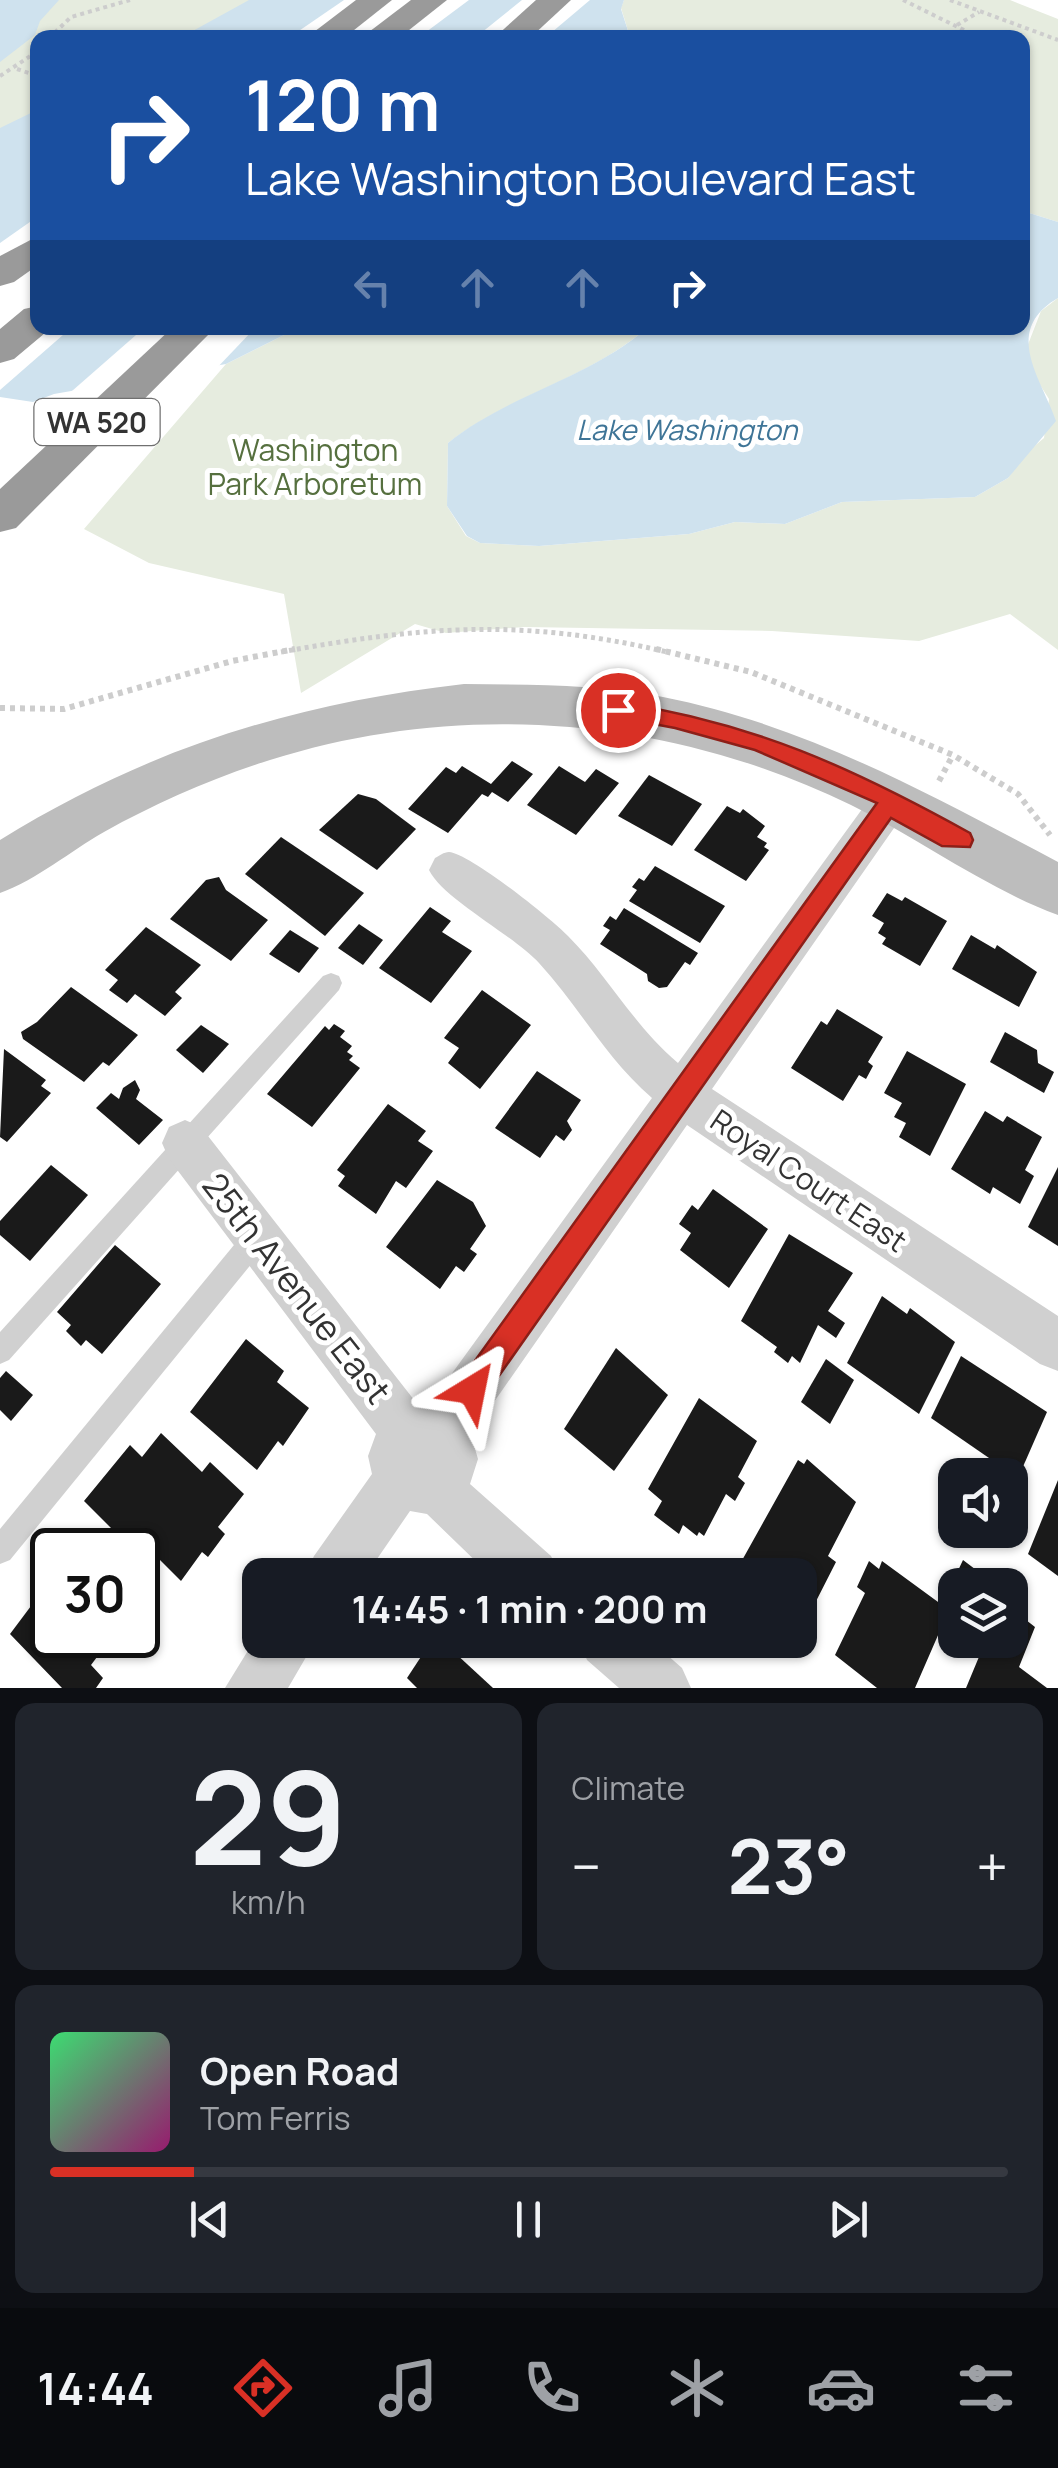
<!DOCTYPE html>
<html lang="en">
<head>
<meta charset="utf-8">
<style>
	body { margin:0; font-family:Manrope,sans-serif; background:#20242c; color:#f1f3f6; height:100vh; display:flex; flex-direction:column; font-size:38px; white-space:nowrap }
	* { box-sizing:border-box; margin:0 }
	p { font-size:32px; color:#9ea1a6 }
	.icon { flex:none; width:55px; height:55px; fill:none; stroke:currentColor; stroke-width:2; stroke-linecap:round; stroke-linejoin:round }
	.map { position:relative; height:1688px; overflow:hidden }
	.panel { display:flex; flex-direction:column; gap:15px; padding:15px; background:#0d0f14; flex:1 }
	.panel>* { flex:none }
	.guide { position:absolute; left:30px; top:30px; width:1000px; height:305px; border-radius:20px; box-shadow:0 2px 8px #0004; background:#1a4fa0; color:#fff; overflow:hidden }
	.tools { position:absolute; left:938px; top:1458px; display:grid; gap:20px }
	.tools a { display:grid; place-items:center; width:90px; height:90px; border-radius:20px; background:#171b24; box-shadow:0 2px 8px #0004; font-size:50px }
	.speed { position:absolute; left:30px; top:1528px; display:flex; gap:20px; font-size:50px; font-weight:700; text-align:center }
	.speed>* { display:grid; place-content:center; width:130px; height:130px; border-radius:50%; background:#171b24; box-shadow:0 2px 8px #0004; line-height:1 }
	.speed .limit { border:5px solid #111; border-radius:15px; background:#fff; color:#111 }
	.pin { position:absolute; display:grid; place-items:center; width:85px; height:85px; color:#fff; margin:-42px; border:5px solid #fff; border-radius:50%; box-shadow:0 2px 10px #0007 }
	.me { position:absolute; width:110px; margin:-55px; rotate:35deg; stroke-linejoin:round; filter:drop-shadow(0 0 8px #0008) }
	.turn { display:flex; align-items:center; gap:35px; height:210px; padding:0 50px; font-size:45px }
	.turn .icon { width:130px; height:130px; stroke-width:2.5 }
	.turn b { display:block; font-size:70px; line-height:85px }
	.lanes { display:flex; align-items:center; height:95px; padding:0 50px; background:#0003; justify-content:center; gap:50px; direction:ltr }
	.lanes .off { opacity:.35 }
	.big { font-size:75px; font-weight:700; line-height:1.1 }
	.panel .card { flex:1; display:flex; flex-direction:column; justify-content:center; gap:15px; min-width:0; padding:0 35px; border-radius:20px; background:#20242c }
	.panel .dial { align-items:center; gap:0 }
	.dial b { font-size:130px; line-height:1 }
	.song { display:flex; align-items:center; gap:30px }
	.cover { width:120px; height:120px; border-radius:15px; background:linear-gradient(135deg,hsl(140 70% 55%),hsl(320 70% 35%)) }
	.played { height:10px; border-radius:5px; background:linear-gradient(90deg,#d93025 15%,#363941 15%) }
	.keys { display:flex; justify-content:space-around; direction:ltr }
	.heat { display:flex; justify-content:space-between; align-items:center; font-size:55px; direction:ltr }
	.panel .tiles { flex:1; display:grid; gap:15px; grid-template-columns:1fr 1fr }
	.card:last-child { grid-column:span 2 }
	.trip { position:absolute; left:242px; top:1558px; width:575px; height:100px; border-radius:20px; background:#171b24; box-shadow:0 2px 8px #0004; font-weight:700; line-height:100px; text-align:center }
	.tab-bar { display:flex; height:160px; justify-content:space-around; align-items:center; background:#090b0e; color:#9ea1a6 }
	.tab-bar .icon { width:70px; height:70px }
	.tab-bar .active { color:#d93025 }
	.tab-bar b { font-size:45px; color:#f1f3f6 }
	.map>svg:first-child { display:block }
</style>
</head>
<body>
<div class="map">
<svg width="1058" height="1688" viewBox="0 0 1058 1688">
	<rect width="100%" height="100%" fill="#fff"/>
	<g fill="#e6ecdf">
		<polygon points="54,0 262,0 193,37 38,38 37,118 0,137 0,58"/>
		<polygon points="624,0 1010,0 1058,19 1058,222 1023,211 1022,38 630,37 621,8"/>
		<path d="M1058,298v352l-48,-36 -91,27 -147,-10 -248,-4 -78,6 -31,-9 -114,69 -17,-99 -135,-31 -65,-34 142,-165 72,-36h349c-59,51 -137,67 -199,115l-1,63 19,30 14,7 59,3 150,-12 46,-12 50,2 57,-22 133,-5 33,-19 18,-25 18,-15 5,-39 -14,-22 -8,-30 14,-36z"/>
	</g>
	<g fill="#cfe2ee">
		<polygon points="0,0 59,0 40,21 35,35 0,62"/>
		<polygon points="249,0 624,0 621,9 630,37 180,38"/>
		<polygon points="37,110 38,328 298,328 226,364 54,394 33,402 0,397 0,128"/>
		<path d="M1023,211l35,11v76c-57,33 -16,81 -2,123l-48,57 -33,19 -133,5 -57,22 -50,-2 -46,12 -150,12 -59,-3 -13,-7 -20,-30 1,-63c61,-49 140,-64 199,-115h375z"/>
	</g>
	<g fill="#fff">
		<polygon points="344,0 469,0 418,38 290,37"/>
		<polygon points="522,0 590,0 545,38 476,37"/>
		<polygon points="37,217 38,328 71,328 0,390 0,243"/>
		<polygon points="144,328 255,328 214,371 64,398"/>
	</g>
	<g fill="#1a1a1a">
		<polygon points="512,761 533,774 508,802 492,792 488,797 482,794 448,833 408,809 446,767 456,773 462,766 491,784"/>
		<polygon points="559,766 585,782 596,769 619,783 576,835 527,805"/>
		<polygon points="649,775 702,804 672,846 618,816"/>
		<polygon points="358,794 376,799 416,829 377,870 319,830"/>
		<polygon points="727,806 740,813 743,809 765,826 757,837 767,843 764,847 769,850 746,881 694,850"/>
		<polygon points="281,837 364,893 325,936 245,874"/>
		<polygon points="655,866 725,906 700,943 629,901 637,890 632,887 639,878 644,881"/>
		<polygon points="219,877 226,890 268,920 231,961 170,919 206,880"/>
		<polygon points="887,893 902,901 905,897 947,921 920,966 882,944 886,938 878,933 884,923 872,916"/>
		<polygon points="430,907 451,921 442,932 472,951 431,1003 379,968"/>
		<polygon points="624,908 698,953 690,965 685,962 667,987 659,988 648,981 647,974 600,944 610,930 603,926 610,916 616,920"/>
		<polygon points="359,924 383,940 363,965 338,948"/>
		<polygon points="146,927 201,965 175,992 182,998 165,1016 135,994 127,1003 109,990 118,980 105,970"/>
		<polygon points="290,930 319,948 299,973 269,954"/>
		<polygon points="971,935 995,949 997,945 1037,972 1019,1007 952,969"/>
		<polygon points="71,987 138,1035 109,1066 103,1062 84,1082 23,1039 21,1032 37,1022"/>
		<polygon points="482,990 531,1025 480,1089 448,1063 459,1048 444,1038"/>
		<polygon points="837,1009 883,1037 868,1062 873,1066 866,1079 859,1075 843,1101 791,1068 821,1021 827,1025"/>
		<polygon points="334,1024 345,1031 340,1037 352,1046 347,1052 353,1056 349,1060 360,1068 312,1127 267,1094 325,1026 329,1030"/>
		<polygon points="201,1025 229,1044 203,1073 176,1050"/>
		<polygon points="1005,1032 1037,1050 1038,1063 1054,1072 1044,1093 990,1062"/>
		<polygon points="4,1049 46,1080 41,1086 51,1093 7,1142 0,1137"/>
		<polygon points="907,1051 966,1084 930,1156 899,1137 906,1123 894,1117 902,1103 884,1093"/>
		<polygon points="537,1071 581,1100 567,1121 572,1130 564,1141 556,1135 540,1158 495,1128"/>
		<polygon points="135,1080 140,1090 136,1099 163,1120 139,1145 96,1108 111,1093 119,1099 123,1088"/>
		<polygon points="388,1104 426,1131 418,1141 433,1151 406,1188 396,1181 376,1214 338,1186 345,1176 337,1170"/>
		<polygon points="985,1111 1003,1122 1007,1116 1042,1137 1025,1170 1034,1176 1020,1204 993,1187 990,1194 951,1169"/>
		<polygon points="51,1165 88,1195 30,1261 0,1235 0,1221"/>
		<polygon points="1058,1167 1058,1246 1028,1227"/>
		<polygon points="437,1180 473,1202 486,1226 470,1249 477,1254 464,1272 456,1266 440,1289 386,1247"/>
		<polygon points="713,1189 768,1229 729,1288 680,1250 691,1233 679,1224 692,1205 698,1210"/>
		<polygon points="789,1234 853,1273 828,1311 845,1323 836,1338 818,1325 800,1363 792,1356 788,1363 774,1352 777,1347 741,1321"/>
		<polygon points="115,1245 161,1284 102,1354 86,1340 81,1346 66,1331 71,1325 57,1312"/>
		<polygon points="882,1296 907,1314 910,1308 955,1342 919,1414 847,1363"/>
		<polygon points="246,1339 284,1371 277,1382 309,1408 283,1446 278,1441 257,1470 190,1412"/>
		<polygon points="616,1348 668,1395 614,1471 564,1429"/>
		<polygon points="961,1356 1047,1412 1018,1478 931,1418"/>
		<polygon points="826,1359 854,1380 830,1424 801,1402"/>
		<polygon points="6,1371 33,1395 11,1421 0,1410 0,1378"/>
		<polygon points="699,1398 757,1441 738,1477 745,1483 735,1501 726,1494 704,1536 699,1532 697,1536 683,1525 679,1534 654,1515 662,1501 648,1489"/>
		<polygon points="161,1433 202,1472 210,1462 244,1494 218,1527 225,1534 208,1557 202,1552 181,1581 149,1549 153,1544 141,1532 130,1547 84,1501 130,1445 142,1457"/>
		<polygon points="807,1459 856,1502 828,1556 836,1562 810,1613 804,1607 800,1616 800,1575 754,1575 740,1564 798,1460 804,1464"/>
		<polygon points="1058,1480 1058,1576 1028,1554"/>
		<polygon points="963,1560 996,1585 955,1585 955,1600 947,1594"/>
		<polygon points="869,1561 879,1569 882,1561 949,1610 915,1688 877,1688 835,1655 865,1593 857,1587"/>
		<polygon points="52,1578 52,1635 135,1635 125,1649 112,1637 91,1665 103,1678 96,1688 62,1688 10,1634"/>
		<polygon points="1010,1595 1015,1599 1012,1609 1035,1627 1019,1667 1047,1688 966,1688 986,1640 1010,1640"/>
		<polygon points="432,1640 441,1640 493,1688 417,1688 407,1678"/>
	</g>
	<g fill="none" stroke-linecap="round" stroke-linejoin="round">
		<g stroke="#cdcdcd" stroke-width="4" stroke-dasharray="4 4" stroke-linecap="butt">
			<polyline points="903,0 980,38"/>
			<polyline points="950,0 1058,40"/>
			<polyline points="957,25 979,12"/>
			<polyline points="49,38 71,17 130,0"/>
			<polyline points="17,69 38,76"/>
			<polyline points="0,76 38,51"/>
		</g>
		<path stroke="#cdcdcd" stroke-width="5" stroke-dasharray="4 4" stroke-linecap="butt" d="M281,652c144,-26 242,-34 386,0"/>
		<g stroke="#cdcdcd" stroke-width="6" stroke-dasharray="5 5" stroke-linecap="butt">
			<polyline points="656,649 751,672 953,755 1018,794 1050,835"/>
			<polyline points="0,708 64,709 232,661 295,649"/>
			<polyline points="939,781 953,755"/>
		</g>
		<g fill="#d0d0d0" fill-rule="evenodd">
			<polygon points="331,973 339,976 342,983 339,990 9,1360 0,1364 0,1332 323,976"/>
			<polygon points="257,1225 266,1228 269,1237 266,1246 10,1560 0,1564 0,1529 248,1228"/>
		</g>
		<g fill="#d0d0d0" fill-rule="evenodd">
			<path d="M887,790l14,4 6,12 -6,12 -189,271 346,227v55l-18,-7 -353,-239 -216,310 7,24 -8,25 81,72 9,19h-70l-63,-61 -17,-3 -44,64h-61l9,-19 58,-82 -4,-18 8,-22 -207,-275 -7,-16 7,-16 16,-7 16,7 217,278h11l223,-307c-48,-42 -71,-89 -113,-135 -27,-29 -96,-64 -110,-93l6,-12c4,-2 9,-6 14,-6 20,1 103,67 119,84 40,40 66,90 110,127l195,-269z"/>
			<polygon points="260,1631 260,1640 316,1640 288,1688 225,1688"/>
			<polygon points="579,1640 650,1640 682,1668 691,1688 619,1688 587,1660"/>
		</g>
		<path fill="#bdbdbd" fill-rule="evenodd" d="M464,684c67,1 134,0 199,13 143,28 268,98 395,165v53c-73,-27 -138,-76 -207,-110 -180,-88 -389,-106 -581,-45 -57,18 -114,43 -166,72 -35,20 -66,47 -104,61v-53c149,-92 292,-136 464,-156z"/>
		<g fill="#9a9a9a" fill-rule="evenodd">
			<polygon points="356,0 392,0 344,38 306,38"/>
			<polygon points="411,0 447,0 399,38 361,38"/>
			<polygon points="536,0 571,0 530,38 494,38"/>
			<polygon points="38,236 38,265 14,282 0,286 0,256"/>
			<polygon points="38,306 38,328 51,328 14,359 0,363 0,329 24,309"/>
			<polygon points="172,328 215,328 16,528 0,532 0,489"/>
		</g>
	</g>
	<path fill="#d93025" stroke="#8d1f18" stroke-width="2.5" d="M618,702c136,21 233,65 352,131l3,7 -3,7 -28,-1 -51,-28 -409,582 -10,5 -11,-5 -4,-10 4,-10 416,-577 -122,-53 -80,-22 -64,-12v-11z"/>
	<g text-anchor="middle" dominant-baseline="central" stroke-width="10" stroke-linejoin="round" paint-order="stroke">
		<rect fill="#fff" stroke="#707070" stroke-width="2.5" x="34.5" y="399" width="125" height="46" rx="8"/>
		<g font-size="28" font-weight="bold" fill="#333">
			<text x="97" y="422">WA 520</text>
		</g>
		<g font-size="28" font-style="italic" fill="#3f7597" stroke="#fff">
			<text x="687" y="429">Lake Washington</text>
		</g>
		<g font-size="30" fill="#56703f" stroke="#fff">
			<text x="315" y="449">Washington<tspan x="315" dy="34">Park Arboretum</tspan></text>
		</g>
		<g font-size="30" fill="#333" stroke="#fff">
			<text transform="translate(809 1180) rotate(34)">Royal Court East</text>
		</g>
		<g font-size="35" fill="#333" stroke="#fff">
			<text transform="translate(297 1288) rotate(52)">25th Avenue East</text>
		</g>
	</g>
</svg>
<div class="tools">
<a><svg class="icon" aria-label="sound" viewBox="0 0 24 24"><path d="M4 9h4l5-4v14l-5-4H4zM17 9q2 3 0 6"/></svg></a>
<a><svg class="icon" aria-label="layers" viewBox="0 0 24 24"><path d="M12 4l9 5-9 5-9-5zM3 14l9 5 9-5"/></svg></a>
</div>
<div class="speed"><div class="limit">30</div></div>
<div class="pin" style="left:618px;top:710px;background:#d93025"><svg class="icon" aria-label="arrive" viewBox="0 0 24 24"><path d="M6 21V4h12l-3 4 3 4H6"/></svg></div>
<svg class="me" style="left:472px;top:1390px" viewBox="-20 -20 40 40"><path d="M0-17L14 15 0 8-14 15z" fill="#d93025" stroke="#fff" stroke-width="4"/></svg>
<div class="trip">14:45 · 1 min · 200 m</div>
<div class="guide">
<div class="turn"><svg class="icon" aria-label="right" viewBox="0 0 24 24"><path d="M7 20v-9h11M14 6l5 5-5 5"/></svg><div><b>120 m</b>Lake Washington Boulevard East</div></div>
<div class="lanes"><svg class="icon off" aria-label="left" viewBox="0 0 24 24"><path d="M17 20v-9H6M10 6l-5 5 5 5"/></svg><svg class="icon off" aria-label="ahead" viewBox="0 0 24 24"><path d="M12 20V5M6 11l6-6 6 6"/></svg><svg class="icon off" aria-label="ahead" viewBox="0 0 24 24"><path d="M12 20V5M6 11l6-6 6 6"/></svg><svg class="icon" aria-label="right" viewBox="0 0 24 24"><path d="M7 20v-9h11M14 6l5 5-5 5"/></svg></div>
</div>
</div>
<section class="panel">
<div class="tiles">
<div class="card dial"><b>29</b><p>km/h</p></div>
<div class="card"><p>Climate</p>
<div class="heat"><a>−</a><b class="big">23°</b><a>+</a></div>
</div>
<div class="card">
<div class="song"><i class="cover"></i><div><b>Open Road</b><p>Tom Ferris</p></div></div>
<div class="played"></div>
<div class="keys"><svg class="icon" aria-label="previous" viewBox="0 0 24 24"><path d="M18 5L8 12l10 7zM5 5v14"/></svg><svg class="icon" aria-label="pause" viewBox="0 0 24 24"><path d="M8 5v14M16 5v14"/></svg><svg class="icon" aria-label="next" viewBox="0 0 24 24"><path d="M6 5l10 7-10 7zM19 5v14"/></svg></div>
</div>
</div>
</section>
<nav class="tab-bar">
<b>14:44</b>
<svg class="icon active" aria-label="directions" viewBox="0 0 24 24"><path d="M12 3l9 9-9 9-9-9zM9 14v-3h6M13 9l2 2-2 2"/></svg>
<svg class="icon" aria-label="music" viewBox="0 0 24 24"><path d="M9 18V5l10-2v13"/><circle cx="6" cy="18" r="3"/><circle cx="16" cy="16" r="3"/></svg>
<svg class="icon" aria-label="phone" viewBox="0 0 24 24"><path d="M5 4h4l2 5-3 2q2 4 5 5l2-3 5 2v4C11 20 4 13 5 4z"/></svg>
<svg class="icon" aria-label="climate" viewBox="0 0 24 24"><path d="M12 3v18M4 7l16 10M4 17L20 7"/></svg>
<svg class="icon" aria-label="car" viewBox="0 0 24 24"><path d="M5 17H2v-5l4-1 3-4h7l3 4 3 1v5h-3M9 17h6M6 11h13"/><circle cx="7" cy="17" r="2"/><circle cx="17" cy="17" r="2"/></svg>
<svg class="icon" aria-label="filters" viewBox="0 0 24 24"><path d="M4 7h16M4 17h16"/><circle cx="9" cy="7" r="2"/><circle cx="15" cy="17" r="2"/></svg>
</nav>
</body>
</html>
